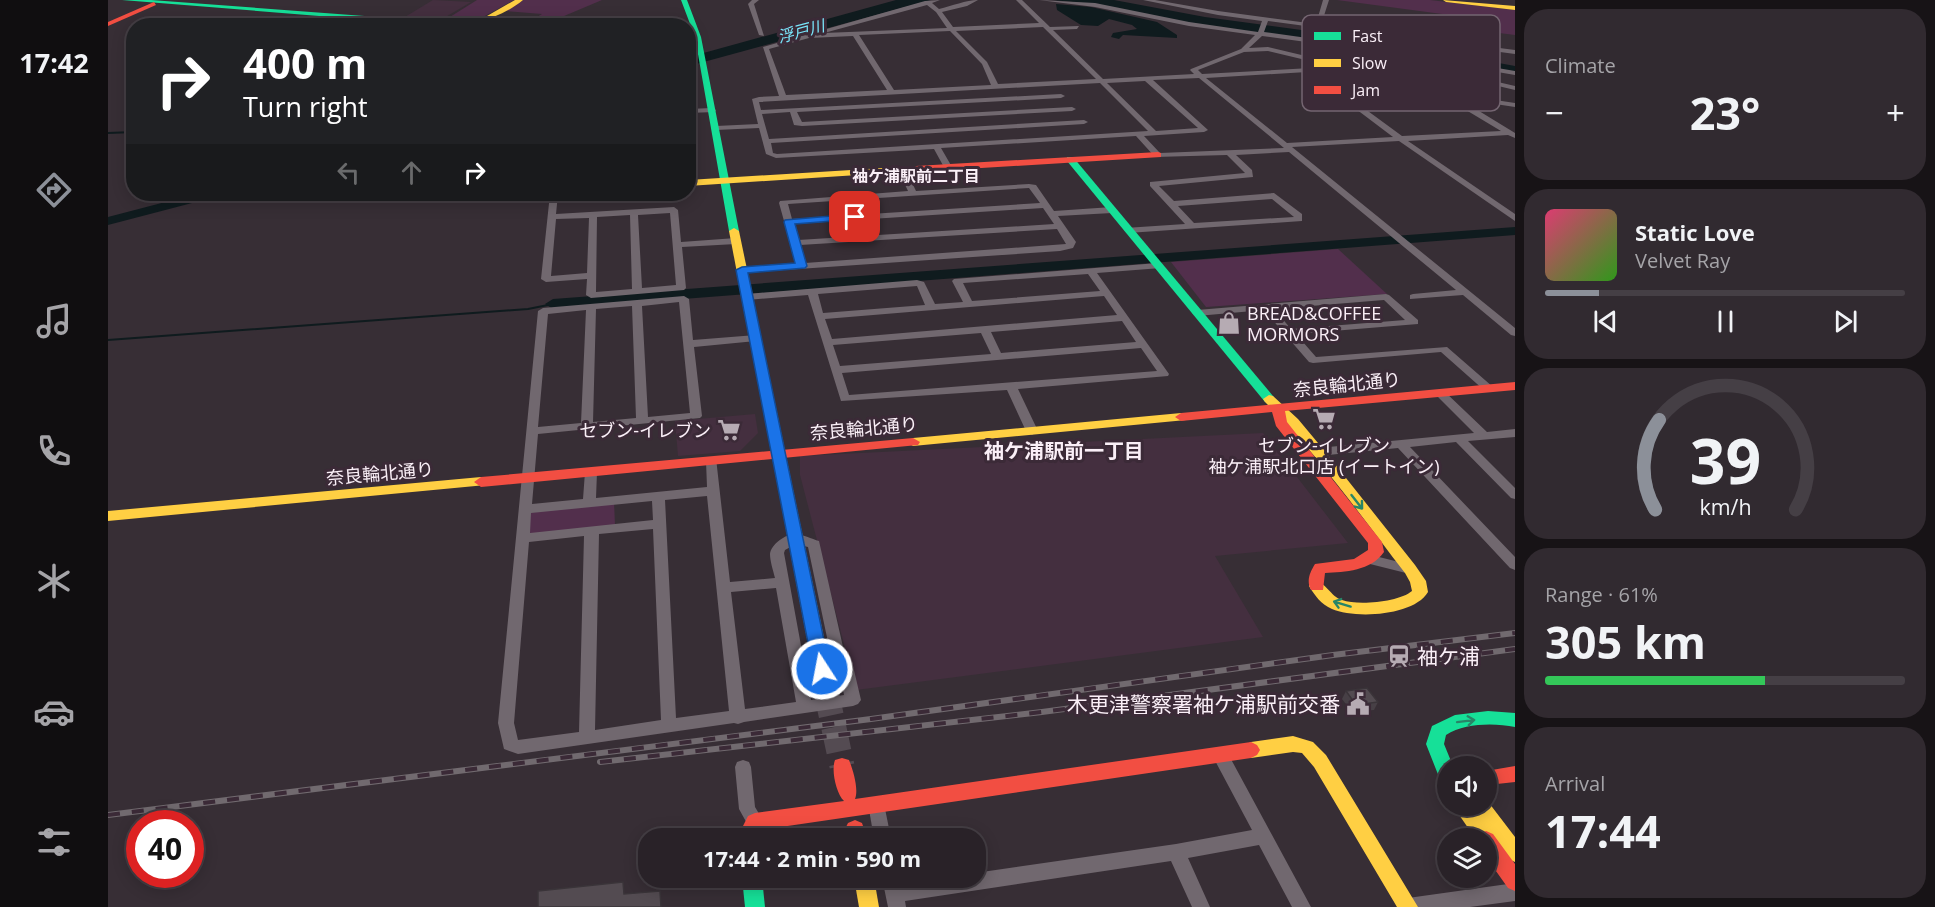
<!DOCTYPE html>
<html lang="en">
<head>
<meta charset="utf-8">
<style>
	body { margin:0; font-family:"Open Sans","Noto Sans JP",sans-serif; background:#312a30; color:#f1f3f6; height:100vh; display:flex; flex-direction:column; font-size:22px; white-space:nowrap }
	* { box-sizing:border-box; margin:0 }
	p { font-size:20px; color:#a5a4a8 }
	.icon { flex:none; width:33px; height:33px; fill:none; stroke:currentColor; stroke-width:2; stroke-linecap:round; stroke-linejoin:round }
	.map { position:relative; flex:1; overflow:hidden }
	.details { display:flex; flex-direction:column; gap:9px; padding:9px; background:#171316; width:420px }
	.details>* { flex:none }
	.banner { position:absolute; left:18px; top:18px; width:570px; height:183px; border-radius:24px; box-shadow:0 3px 15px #0003,0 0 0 2px #453f45; background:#202124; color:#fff; overflow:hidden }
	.buttons { position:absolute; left:1329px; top:756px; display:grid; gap:12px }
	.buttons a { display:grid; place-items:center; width:60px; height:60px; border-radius:50%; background:#292228; box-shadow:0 3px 15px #0003,0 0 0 2px #453f45; font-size:30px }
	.speed { position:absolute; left:18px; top:810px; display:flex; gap:12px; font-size:30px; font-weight:700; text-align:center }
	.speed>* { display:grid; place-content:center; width:78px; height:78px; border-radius:50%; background:#292228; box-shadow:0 3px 15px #0003,0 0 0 2px #453f45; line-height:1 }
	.speed .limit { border:9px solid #d22; background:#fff; color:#111 }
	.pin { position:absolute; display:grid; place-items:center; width:51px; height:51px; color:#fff; margin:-26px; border-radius:12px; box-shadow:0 3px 9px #0006 }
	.me { position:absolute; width:66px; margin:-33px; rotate:349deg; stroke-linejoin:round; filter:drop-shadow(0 0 4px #0008) }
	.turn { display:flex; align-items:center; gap:21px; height:126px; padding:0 18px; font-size:27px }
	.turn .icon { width:78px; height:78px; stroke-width:2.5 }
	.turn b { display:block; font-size:42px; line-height:51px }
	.lanes { display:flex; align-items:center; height:57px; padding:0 18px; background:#0003; justify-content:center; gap:30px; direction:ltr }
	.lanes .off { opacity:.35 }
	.big { font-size:45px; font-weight:700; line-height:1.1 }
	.details .widget { flex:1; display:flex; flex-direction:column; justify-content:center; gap:9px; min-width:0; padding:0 21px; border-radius:24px; background:#312a30 }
	.details .dial { align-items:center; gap:0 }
	.dial svg { height:156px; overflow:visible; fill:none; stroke:#453f45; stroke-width:7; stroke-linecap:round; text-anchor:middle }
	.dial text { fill:#f1f3f6; stroke:none }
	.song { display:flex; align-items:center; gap:18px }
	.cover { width:72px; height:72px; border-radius:9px; background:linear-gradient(135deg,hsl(340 70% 55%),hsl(110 70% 35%)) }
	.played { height:6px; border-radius:3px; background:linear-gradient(90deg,#8c9099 15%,#453f45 15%) }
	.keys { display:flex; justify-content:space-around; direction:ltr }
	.heat { display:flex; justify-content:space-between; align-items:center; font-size:33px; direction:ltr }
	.charge { height:9px; border-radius:4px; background:linear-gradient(90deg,#34c759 61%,#453f45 0) }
	.trip { position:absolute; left:530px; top:828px; width:348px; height:60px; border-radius:24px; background:#292228; box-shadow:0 3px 15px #0003,0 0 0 2px #453f45; font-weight:700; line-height:60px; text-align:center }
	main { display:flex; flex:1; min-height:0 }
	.tab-bar { display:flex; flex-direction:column; width:108px; justify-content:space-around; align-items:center; background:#100e10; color:#a5a4a8 }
	.tab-bar .icon { width:42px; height:42px }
	.tab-bar .active { color:#8c9099 }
	.tab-bar b { font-size:27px; color:#f1f3f6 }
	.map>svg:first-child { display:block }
</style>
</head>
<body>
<main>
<nav class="tab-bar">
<b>17:42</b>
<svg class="icon active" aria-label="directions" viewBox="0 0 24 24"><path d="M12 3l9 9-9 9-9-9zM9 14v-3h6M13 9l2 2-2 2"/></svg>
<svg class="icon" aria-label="music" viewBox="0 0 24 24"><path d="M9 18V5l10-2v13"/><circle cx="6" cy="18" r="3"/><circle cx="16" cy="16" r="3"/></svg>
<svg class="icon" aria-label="phone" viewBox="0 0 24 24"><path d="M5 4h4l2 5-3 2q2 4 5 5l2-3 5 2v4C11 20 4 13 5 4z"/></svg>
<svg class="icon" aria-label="climate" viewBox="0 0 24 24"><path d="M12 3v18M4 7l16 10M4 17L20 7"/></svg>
<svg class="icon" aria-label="car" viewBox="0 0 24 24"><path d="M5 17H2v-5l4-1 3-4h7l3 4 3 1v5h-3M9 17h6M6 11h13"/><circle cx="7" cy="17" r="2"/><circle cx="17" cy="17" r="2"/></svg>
<svg class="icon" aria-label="filters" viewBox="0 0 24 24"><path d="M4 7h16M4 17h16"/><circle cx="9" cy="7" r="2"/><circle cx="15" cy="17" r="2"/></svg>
</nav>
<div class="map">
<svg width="1407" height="907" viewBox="0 0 1407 907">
	<rect width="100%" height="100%" fill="#372e35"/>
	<g fill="#442f3f">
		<polygon points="325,0 363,2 329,22 292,20"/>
		<polygon points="647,414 650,433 632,451 570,456 567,421"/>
		<polygon points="1155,433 1240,543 1107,556 1155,637 748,690 692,475 692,456"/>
	</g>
	<g fill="#522f4c">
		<polygon points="369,0 406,0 375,17 334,22"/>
		<polygon points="415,0 494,0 449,19 442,25 376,26 389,16 426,19 434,14 398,11"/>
		<polygon points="1229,0 1322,0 1407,10 1407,35 1383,32 1379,20"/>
		<polygon points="1230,249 1279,294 1098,307 1063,262"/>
		<polygon points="506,502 507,525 423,534 419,531 420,513"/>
	</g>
	<g fill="#0f1b1e">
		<polygon points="788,0 823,0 581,66 581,57"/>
		<polygon points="944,0 1006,0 1097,17 1260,39 1407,66 1407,72 1083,24 986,4"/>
		<polygon points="948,4 983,7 1049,22 1069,35 1069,38 1015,35 1011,39 1003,37 1005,33 1029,29 1024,25 1001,19 990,26 973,25 949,10"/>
	</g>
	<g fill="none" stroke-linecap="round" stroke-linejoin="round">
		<g stroke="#0f1b1e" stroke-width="2">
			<polyline points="0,133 26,132"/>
			<polyline points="0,340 420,309 445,304"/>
		</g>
		<g fill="#0f1b1e" fill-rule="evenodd">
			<polygon points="88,194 109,194 107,197 0,225 0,217"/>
			<polygon points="1407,227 1407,235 445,309 437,304 445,299"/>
		</g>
		<polyline stroke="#544b52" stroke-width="25" stroke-dasharray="25 12" stroke-linecap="butt" points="718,691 734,766"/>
		<g fill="#71686f" fill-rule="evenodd">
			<polygon points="644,0 651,0 646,4 656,36 651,35 640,4"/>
			<path d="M832,0l-8,3 7,6c13,-3 27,-9 39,-9l-11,6 -25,6 11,15 86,-4 -23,-23h6l28,27 29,-1 -2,3 -24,1 50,49 91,-5 -4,-4 1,-1 50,-20 14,-14 -66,-9 -94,-19 -56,-7 56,3 94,19 69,10 4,-11 -44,-6 -75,-15h12l63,11 98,13 7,-24h6l-8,25 194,25v4l-247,-33 -4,11 122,17 129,22v4l-129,-22 -124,-17 -13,12 19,-1 214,51 33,5v4l-33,-5 -214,-51 -24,1 -46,18 4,4 109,-6 155,35 49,30v5l-7,-3 -100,6 107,73v7l-116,-80 -107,6 223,181v8l-4,-1 -48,-40 -53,4v-4l3,-1 43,-4 -167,-138 -53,3 16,15 1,7 -94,9 15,15 100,-8 28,21v7l-174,12 -4,-3 1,-2 60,-4 -35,-38v-4l95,-9 -18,-18 -72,2 -19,-21 -195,12 11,19 -4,2h-3l-11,-20 -158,9 -10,-4 -7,-26 -43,2 -4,-2 4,-2 42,-2 -6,-25 7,-2 20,-1 -16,-49 162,-46zM819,5l9,7 11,16 -123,5zM935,27l53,52 -98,5 -11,-22 -31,-31zM842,31l32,33 9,21 -97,5 -35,-55zM745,36l34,54 -101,5 -17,-46 40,-11zM1199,72l86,65 -106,6 -81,-65zM1208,73l145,34 40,24 -99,5zM1091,78l85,70 -124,5 -16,-17 60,-4 4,-2 -55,-50zM1037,81l53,47 -42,3 -49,-48zM992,83l48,48 -371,23 -4,-1 -2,-10 313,-19 4,-2 -4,-2 -315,19 -7,-25 28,-2 4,13 8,1 270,-15 4,-2 -4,-2 -270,15 -5,-10 264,-14 4,-2 -4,-2 -300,16 -2,-8zM1164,199l22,18 -100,6 -16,-17z"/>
			<polygon points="1274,55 1407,86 1407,90 1272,58 1271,57"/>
			<polygon points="604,108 608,110 607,112 580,113 580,109"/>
			<path d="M791,168h6l11,23 113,-7 7,1 18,26 58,-4 4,3 -4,3 -54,3 18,26 -3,6 -13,3 -318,22 -5,-3 5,-3 54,-3 -17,-61 1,-2 128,-10 -10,-21zM921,188l11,15 -248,16 -4,-15zM935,208l11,16 -256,16 -5,-16zM949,229l9,15 -261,19 -5,-18z"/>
			<path d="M442,194h8l-2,20 118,-7 4,3 3,32 55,-4 5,3 -5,3 -54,3 4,41 -2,2 -93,8 -5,-3 1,-16 -41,3 -5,-3zM562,213l6,72 -34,3 -4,-73zM522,215l2,74 -36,3 1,-75zM481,218l-2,55 -36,3 5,-57z"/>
			<path d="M1050,263l3,1v4l-64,5 72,101 -1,2 -150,13 20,42 -6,4 -6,-4 -19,-41 -166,11 -33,-106 -61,5 -5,-3 5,-3 170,-14 7,2 11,22 28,-2 -11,-21 2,-2zM980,274l12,17 -128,10 -9,-18zM809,286l8,19 -102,8 -5,-19zM996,296l13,19 -285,24 -7,-20zM1014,321l14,21 -135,11 -10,-21zM873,333l10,21 -151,12 -7,-21zM1033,348l16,23 -308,24 -7,-22z"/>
			<path d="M1278,294l3,1 29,25v4l-122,10 20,23 131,-10 46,40 2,2 -2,2h-8l-44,-39 -128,11 -4,-1 -45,-52 -67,6 -5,-3 5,-3zM1276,300l21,20 -114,9 -17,-20z"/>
			<path d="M576,296l5,3 4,41 63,-5 5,3 -5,3 -62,6 8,69 -2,2 -162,16 -6,70 51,-5 2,-27 6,-4 6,4 -1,26 111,-11 -1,-26 6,-4 4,1 14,124 45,-4c-2,-8 -5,-17 -5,-24 1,-10 16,-20 25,-20 7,0 17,5 24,7l24,106 10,19 8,34 -3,4 -5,2 -109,16 -6,2 -4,-1 -216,31 -14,-5 -6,-26 40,-412 5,-3zM571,302l11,111 -42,4 -6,-111zM524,306l4,112 -43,4 3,-113zM478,310l-5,113 -43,4 10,-113zM599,496l22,215 -53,7 -11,-218zM544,501l1,19 -123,13 1,-20zM545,529l8,191 -66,10 4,-196zM476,536l-5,196 -61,8 -4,-17 15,-181zM688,544l12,3 21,100 10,19 5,29 -33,5 -27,-147 1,-3zM668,588l20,114 -51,7 -14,-117z"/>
			<polygon points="1332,390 1336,391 1379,432 1407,429 1407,437 1360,441 1407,488 1407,499 1403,498 1348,442 1302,447 1407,557 1407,570 1402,568 1290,448 1210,456 1204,452 1210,448 1366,433 1326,393 1328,391"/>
			<polygon points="1263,555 1307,566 1309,569 1307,572 1302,574 1258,563 1256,560 1258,557"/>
			<polygon points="1112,748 1118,750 1203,907 1184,907 1151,845 1080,858 1102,907 1084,907 1063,861 797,901 798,907 780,907 774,878 792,878 793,884 839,878 867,878 867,873 1068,844 1144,830 1104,755 1106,750"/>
			<polygon points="635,760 641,762 643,767 647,807 656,822 653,827 647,830 641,827 631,809 627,767 629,762"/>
			<polygon points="768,797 774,799 776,804 783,838 766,838 760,804 762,799"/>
			<polygon points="1407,883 1407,901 1362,907 1291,907 1294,901 1300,898"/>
		</g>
		<g fill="#16e098" fill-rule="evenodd">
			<polygon points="14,0 43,0 310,20 313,22 310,24"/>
			<polygon points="573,0 579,0 593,37 631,231 626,234 621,231 587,37"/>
			<polygon points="959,157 965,157 1165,396 1167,399 1165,402 1157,402 959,161"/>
			<path d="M1380,711l27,2v14c-21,-4 -50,-4 -69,8l-2,9 9,22h-5v18l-7,-2 -15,-38 6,-18 23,-11z"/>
			<polygon points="634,878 654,878 657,907 637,907"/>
		</g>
		<g fill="#ffcf43" fill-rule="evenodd">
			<path d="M407,0h8c-32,26 -66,26 -105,24l-3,-2 3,-2 33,2 36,-6z"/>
			<polygon points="1335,0 1407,6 1407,10 1338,2"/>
			<polygon points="808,166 813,169 811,171 580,186 580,180"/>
			<polygon points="626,228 631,231 727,691 724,696 718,698 712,696 709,691 621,231"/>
			<path d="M1161,395l4,1 25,23 25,30 92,116 11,16 2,11c-14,24 -73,27 -96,17 -11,-5 -17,-13 -23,-23l2,-4c14,-4 18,14 31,18 16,6 57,2 70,-9l-2,-9 -5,-9c-45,-58 -88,-120 -140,-171l-2,-3z"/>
			<polygon points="1073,413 1078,414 1079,417 1078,420 805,446 798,442 805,438"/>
			<polygon points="373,477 380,482 378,485 0,521 0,511"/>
			<polygon points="1185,736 1205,742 1218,755 1310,907 1289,907 1206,767 1194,753 1185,752 1143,758 1137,755 1134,750 1137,745 1143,742"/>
			<polygon points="1378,799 1407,837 1407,862 1400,859 1387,840 1385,844 1378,847 1378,838 1367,838 1345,806 1378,806"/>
			<polygon points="746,878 766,878 771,907 751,907"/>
		</g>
		<g fill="#f24e42" fill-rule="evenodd">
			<polygon points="46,2 48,5 0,26 0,22"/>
			<polygon points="1050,152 1053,153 1053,157 808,172 803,169 808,166"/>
			<path d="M1407,382v8l-230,21 2,11 95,120 2,10c-13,19 -39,20 -59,21l-2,17h-12c-5,-9 -1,-18 4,-26l39,-5 14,-9v-7l-92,-117 -4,-14 -91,9 -6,-4 6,-4z"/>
			<polygon points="805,438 812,442 810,445 373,487 366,482 373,477"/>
			<path d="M1143,742l6,3 3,5 -3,5 -6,3 -490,72 -4,8h-20l11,-22 7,-3 89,-12c-8,-8 -13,-31 -9,-41l7,-2 7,2c4,10 10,29 6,39z"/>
			<polygon points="1407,766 1407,782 1389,784 1378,788 1378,771"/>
			<polygon points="747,820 754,823 759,838 739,838 737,829 740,823"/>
			<polygon points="1378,831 1385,834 1407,864 1407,891 1400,888 1378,857 1378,838 1369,838 1371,834"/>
		</g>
		<g stroke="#716a6f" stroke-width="6">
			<g id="rail">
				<polyline points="492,762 934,712 1407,649"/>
				<polyline points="0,815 763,719 1225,655 1407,633"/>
			</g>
		</g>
		<use href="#rail" stroke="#3b2a37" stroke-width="4" stroke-dasharray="12" stroke-linecap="butt"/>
	</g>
	<polygon fill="#474046" points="1238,691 1270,702 1266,710 1244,712 1234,699"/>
	<g fill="#534b51" stroke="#3a3439" stroke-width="1.5">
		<polygon points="1259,688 1270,702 1248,705 1238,691"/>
		<polygon points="515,882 516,894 552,891 553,907 430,907 430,891"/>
	</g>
	<defs><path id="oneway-shaft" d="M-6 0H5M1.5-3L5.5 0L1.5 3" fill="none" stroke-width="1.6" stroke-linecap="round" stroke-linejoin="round" transform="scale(1.5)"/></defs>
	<g stroke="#288568">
		<use href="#oneway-shaft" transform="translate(1249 502) rotate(52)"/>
		<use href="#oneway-shaft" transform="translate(1234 604) rotate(-163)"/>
		<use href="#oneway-shaft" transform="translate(1358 721) rotate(-7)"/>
	</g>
	<polygon fill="#1a73e8" stroke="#114b97" stroke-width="1.5" points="747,214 752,217 751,219 687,224 699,266 697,268 640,273 722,669 720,674 714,676 708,674 705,669 628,270 634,267 687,263 676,222 677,220"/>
	<defs>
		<g id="shop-bare" transform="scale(1.8)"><path d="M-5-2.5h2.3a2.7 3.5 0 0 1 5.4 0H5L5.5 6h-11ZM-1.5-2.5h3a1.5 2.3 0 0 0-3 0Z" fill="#b6abb3" stroke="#3b2a37" stroke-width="2.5" paint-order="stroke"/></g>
		<g id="supermarket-bare" transform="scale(1.8)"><path d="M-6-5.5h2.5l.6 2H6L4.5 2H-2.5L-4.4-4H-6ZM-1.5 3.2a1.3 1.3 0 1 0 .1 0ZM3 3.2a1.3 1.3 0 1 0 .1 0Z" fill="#b6abb3" stroke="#3b2a37" stroke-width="2.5" paint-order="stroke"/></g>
		<g id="station-bare" transform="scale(1.8)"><path d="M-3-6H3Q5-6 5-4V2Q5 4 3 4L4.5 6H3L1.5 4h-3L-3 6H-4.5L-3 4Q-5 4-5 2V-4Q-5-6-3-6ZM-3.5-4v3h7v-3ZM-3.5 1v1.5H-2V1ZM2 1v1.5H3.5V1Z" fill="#b6abb3" stroke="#3b2a37" stroke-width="2.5" paint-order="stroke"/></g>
		<g id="civic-bare" transform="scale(1.8)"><path d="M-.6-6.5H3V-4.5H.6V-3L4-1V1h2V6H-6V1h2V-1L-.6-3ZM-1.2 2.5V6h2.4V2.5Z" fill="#b6abb3" stroke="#3b2a37" stroke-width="2.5" paint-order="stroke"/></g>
	</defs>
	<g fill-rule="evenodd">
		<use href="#shop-bare" x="1121" y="323"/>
		<use href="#supermarket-bare" x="1216" y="419"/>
		<use href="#supermarket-bare" x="621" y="430"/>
		<use href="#station-bare" x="1291" y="656"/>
		<use href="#civic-bare" x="1250" y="704"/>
	</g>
	<g text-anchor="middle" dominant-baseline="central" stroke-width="6" stroke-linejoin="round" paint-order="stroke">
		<g font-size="16" font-style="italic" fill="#7ae8fd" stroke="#3b2a37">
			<text transform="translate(693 31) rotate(-15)">浮戸川</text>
		</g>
		<g font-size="16" font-weight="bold" fill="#faeff7" stroke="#3b2a37">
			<text x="808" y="176">袖ケ浦駅前二丁目</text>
		</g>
		<g font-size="18" fill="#faeff7" stroke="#3b2a37" text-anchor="start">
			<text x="1139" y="313">BREAD&amp;COFFEE<tspan x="1139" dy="21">MORMORS</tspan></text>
			<text x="603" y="430" text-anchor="end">セブン-イレブン</text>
			<text x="1216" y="445" text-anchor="middle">セブン-イレブン<tspan x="1216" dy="21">袖ケ浦駅北口店 (イートイン)</tspan></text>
		</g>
		<g font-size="18" fill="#faeff7" stroke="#3b2a37">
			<text transform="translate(1239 384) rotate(-6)">奈良輪北通り</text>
			<text transform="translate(756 428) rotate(-5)">奈良輪北通り</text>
			<text transform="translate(272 473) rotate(-5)">奈良輪北通り</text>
		</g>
		<g font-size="20" font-weight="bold" fill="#faeff7" stroke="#3b2a37">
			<text x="956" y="450">袖ケ浦駅前一丁目</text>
		</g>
		<g font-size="21" fill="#faeff7" stroke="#3b2a37" text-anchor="start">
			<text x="1309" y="656">袖ケ浦</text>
			<text x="1232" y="704" text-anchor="end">木更津警察署袖ケ浦駅前交番</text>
		</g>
	</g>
	<rect x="1194" y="15" width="198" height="96" rx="9" fill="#3b2a37" stroke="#746571" stroke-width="1.5"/>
	<rect x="1206" y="32" width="27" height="8" fill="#16e098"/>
	<rect x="1206" y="59" width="27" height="8" fill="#ffcf43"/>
	<rect x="1206" y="86" width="27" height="8" fill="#f24e42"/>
	<g font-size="16" fill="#faeff7">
		<text x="1244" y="42">Fast</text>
		<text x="1244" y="69">Slow</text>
		<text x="1244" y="96">Jam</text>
	</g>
</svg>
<div class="buttons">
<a><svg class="icon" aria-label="sound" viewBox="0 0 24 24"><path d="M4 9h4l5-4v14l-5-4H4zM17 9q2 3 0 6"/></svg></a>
<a><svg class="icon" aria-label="layers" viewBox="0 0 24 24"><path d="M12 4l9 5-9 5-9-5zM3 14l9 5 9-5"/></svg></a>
</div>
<div class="speed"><div class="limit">40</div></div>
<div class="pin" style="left:747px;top:217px;background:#d93025"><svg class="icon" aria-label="arrive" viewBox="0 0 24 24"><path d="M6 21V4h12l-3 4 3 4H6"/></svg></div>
<svg class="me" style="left:714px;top:669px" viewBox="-20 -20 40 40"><circle r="17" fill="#1a73e8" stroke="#fff" stroke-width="3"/><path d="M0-11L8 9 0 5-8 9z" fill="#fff"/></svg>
<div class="trip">17:44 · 2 min · 590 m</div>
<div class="banner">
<div class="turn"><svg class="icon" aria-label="right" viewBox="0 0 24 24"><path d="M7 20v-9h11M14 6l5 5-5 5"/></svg><div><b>400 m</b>Turn right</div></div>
<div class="lanes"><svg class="icon off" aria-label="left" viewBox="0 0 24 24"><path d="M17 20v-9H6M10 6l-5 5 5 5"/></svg><svg class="icon off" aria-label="ahead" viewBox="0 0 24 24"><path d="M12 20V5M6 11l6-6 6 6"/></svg><svg class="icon" aria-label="right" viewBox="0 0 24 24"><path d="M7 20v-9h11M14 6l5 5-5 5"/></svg></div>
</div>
</div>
<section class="details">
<div class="widget"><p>Climate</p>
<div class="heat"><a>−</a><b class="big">23°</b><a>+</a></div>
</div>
<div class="widget">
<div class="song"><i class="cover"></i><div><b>Static Love</b><p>Velvet Ray</p></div></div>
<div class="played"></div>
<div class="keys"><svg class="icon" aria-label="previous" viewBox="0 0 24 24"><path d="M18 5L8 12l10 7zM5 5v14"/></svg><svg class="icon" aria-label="pause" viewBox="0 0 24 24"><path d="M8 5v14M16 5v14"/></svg><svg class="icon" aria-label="next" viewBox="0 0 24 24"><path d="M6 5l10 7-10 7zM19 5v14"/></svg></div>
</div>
<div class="widget dial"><svg viewBox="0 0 100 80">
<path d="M14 69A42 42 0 1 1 86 69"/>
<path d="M14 69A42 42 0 0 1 16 23" stroke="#8c9099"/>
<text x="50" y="56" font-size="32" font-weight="700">39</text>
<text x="50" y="72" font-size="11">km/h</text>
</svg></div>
<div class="widget"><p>Range · 61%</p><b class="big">305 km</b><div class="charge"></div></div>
<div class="widget"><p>Arrival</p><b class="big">17:44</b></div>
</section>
</main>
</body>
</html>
